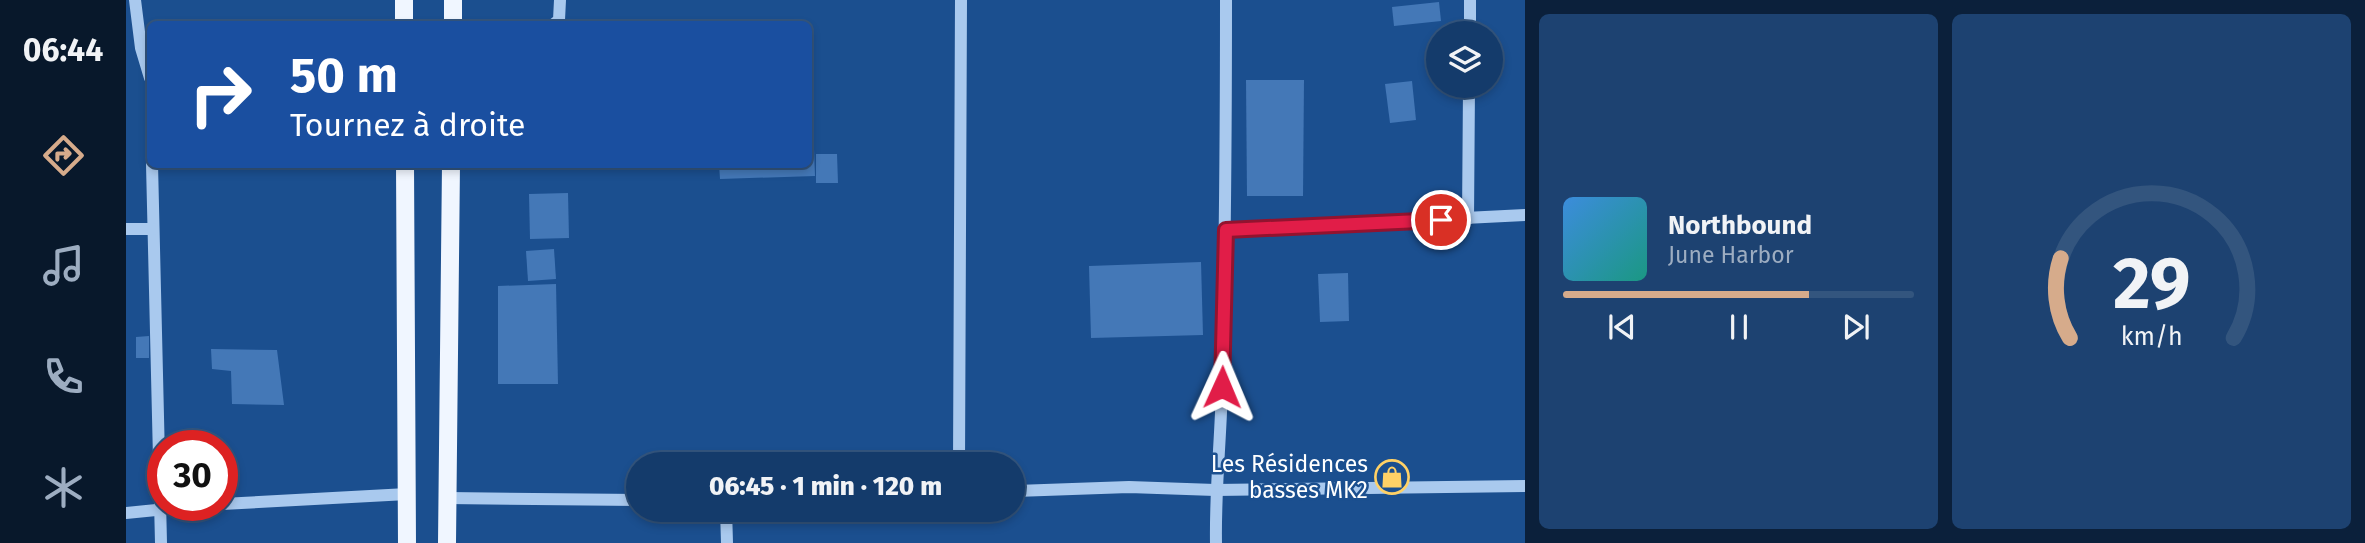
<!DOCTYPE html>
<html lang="fr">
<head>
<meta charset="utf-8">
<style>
	body { margin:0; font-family:"Fira Sans",sans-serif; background:#1d4271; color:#f1f3f6; height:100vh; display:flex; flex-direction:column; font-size:26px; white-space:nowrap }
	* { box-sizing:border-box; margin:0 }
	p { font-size:23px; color:#9dadc1 }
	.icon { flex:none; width:38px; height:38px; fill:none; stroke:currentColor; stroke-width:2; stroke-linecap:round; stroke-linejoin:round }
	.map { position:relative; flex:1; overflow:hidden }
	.panel { display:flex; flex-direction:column; gap:14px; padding:14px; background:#0b203b; width:840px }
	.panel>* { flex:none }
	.top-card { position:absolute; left:21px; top:21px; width:665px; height:147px; border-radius:10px; box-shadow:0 4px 10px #0003,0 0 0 2px #33557e; background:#1a4fa0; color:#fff; overflow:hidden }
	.fabs { position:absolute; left:1300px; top:21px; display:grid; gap:14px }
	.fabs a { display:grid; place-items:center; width:77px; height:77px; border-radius:50%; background:#143b6b; box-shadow:0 4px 10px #0003,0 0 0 2px #33557e; font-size:35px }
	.speed { position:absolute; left:21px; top:430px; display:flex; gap:14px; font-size:35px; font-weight:700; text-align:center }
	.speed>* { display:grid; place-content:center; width:91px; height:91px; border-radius:50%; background:#143b6b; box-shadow:0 4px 10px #0003,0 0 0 2px #33557e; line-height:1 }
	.speed .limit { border:10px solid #d22; background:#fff; color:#111 }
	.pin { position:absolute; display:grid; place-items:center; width:60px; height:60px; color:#fff; margin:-30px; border:4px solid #fff; border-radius:50%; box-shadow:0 2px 7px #0007 }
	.me { position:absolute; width:77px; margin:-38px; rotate:1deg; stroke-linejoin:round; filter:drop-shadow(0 0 5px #0008) }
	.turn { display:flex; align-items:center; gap:24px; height:147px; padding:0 28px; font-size:32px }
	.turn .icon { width:91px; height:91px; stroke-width:2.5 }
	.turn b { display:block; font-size:49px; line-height:60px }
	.panel .card { flex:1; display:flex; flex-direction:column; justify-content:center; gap:10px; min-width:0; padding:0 24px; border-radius:10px; background:#1d4271 }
	.panel .dial { align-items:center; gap:0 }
	.dial svg { height:182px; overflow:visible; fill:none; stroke:#33557e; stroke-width:7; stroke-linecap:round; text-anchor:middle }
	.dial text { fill:#f1f3f6; stroke:none }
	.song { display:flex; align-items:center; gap:21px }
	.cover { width:84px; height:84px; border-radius:10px; background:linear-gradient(135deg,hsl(210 70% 55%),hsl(170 70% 35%)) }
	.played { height:7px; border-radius:4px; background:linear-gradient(90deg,#d6ab8b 70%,#33557e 70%) }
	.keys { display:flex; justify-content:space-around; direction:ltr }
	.panel .tiles { flex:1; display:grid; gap:14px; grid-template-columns:repeat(2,1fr) }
	.trip { position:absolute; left:500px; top:452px; width:399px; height:70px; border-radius:35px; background:#143b6b; box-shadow:0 4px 10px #0003,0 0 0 2px #33557e; font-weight:800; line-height:70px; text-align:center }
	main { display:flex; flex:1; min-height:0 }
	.dock { display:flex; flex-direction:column; width:126px; justify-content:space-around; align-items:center; background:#08182b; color:#9dadc1 }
	.dock .icon { width:49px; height:49px }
	.dock .current { color:#d6ab8b }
	.dock b { font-size:32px; color:#f1f3f6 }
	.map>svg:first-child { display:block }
</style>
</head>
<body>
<main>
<nav class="dock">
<b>06:44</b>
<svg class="icon current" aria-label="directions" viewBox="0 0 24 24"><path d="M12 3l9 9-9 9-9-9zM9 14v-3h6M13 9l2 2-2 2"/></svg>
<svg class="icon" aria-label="music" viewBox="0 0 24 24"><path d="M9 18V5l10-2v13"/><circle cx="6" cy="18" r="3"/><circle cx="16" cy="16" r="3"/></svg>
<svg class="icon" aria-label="phone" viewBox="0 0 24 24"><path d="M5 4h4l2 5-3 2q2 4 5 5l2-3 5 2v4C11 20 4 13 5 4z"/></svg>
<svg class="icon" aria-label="climate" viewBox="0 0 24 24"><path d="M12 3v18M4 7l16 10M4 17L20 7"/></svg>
</nav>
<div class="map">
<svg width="1399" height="543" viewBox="0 0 1399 543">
	<rect width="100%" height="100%" fill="#1b4f8f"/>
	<g fill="#4478b7">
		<polygon points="1313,2 1315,21 1268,26 1266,7"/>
		<polygon points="1120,80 1178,80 1177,196 1121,196"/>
		<polygon points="1286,81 1290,120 1264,123 1259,84"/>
		<polygon points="682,149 688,149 689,176 594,179 593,164 682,164"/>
		<polygon points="690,154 711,154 712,183 690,183"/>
		<polygon points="442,193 443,238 404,239 403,194"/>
		<polygon points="428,249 430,279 402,281 400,251"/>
		<polygon points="1075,262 1077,335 965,338 963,266"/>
		<polygon points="1222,273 1223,321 1194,322 1192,274"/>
		<polygon points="430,284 432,384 372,384 372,286"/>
		<polygon points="23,336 23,358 10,358 10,337"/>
		<polygon points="85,349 151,350 158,405 106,404 105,371 86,369"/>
	</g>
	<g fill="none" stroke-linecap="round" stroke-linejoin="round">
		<g stroke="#a9c9ee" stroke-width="12">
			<polyline points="9,0 15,48 24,78"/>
			<polyline points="428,24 433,20 434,0"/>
			<polyline points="1344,33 1344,0"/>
			<polyline points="26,164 35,543"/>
			<polyline points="1342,219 1343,86"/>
			<polyline points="0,229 27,229"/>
			<polyline points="1099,230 1399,215"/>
			<polyline points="833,464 835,0"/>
			<polyline points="887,491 1003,487 1089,490 1399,486"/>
			<polyline points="321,498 513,500"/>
			<polyline points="96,504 281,494"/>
			<polyline points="600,509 601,543"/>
			<polyline points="0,513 70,506"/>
			<path d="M1090,543c-1,-54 5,-106 6,-159 3,-128 4,-256 4,-384"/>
		</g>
		<g stroke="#f0f6ff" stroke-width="18">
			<polyline points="278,0 278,24"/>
			<polyline points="327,24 327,0"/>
			<polyline points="279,164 281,543"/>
			<polyline points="321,543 325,164"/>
		</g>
	</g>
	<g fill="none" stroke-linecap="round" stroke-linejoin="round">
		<g stroke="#92132f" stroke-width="18">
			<polyline id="route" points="1096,387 1100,230 1315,220"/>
		</g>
		<use href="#route" stroke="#e11d48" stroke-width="12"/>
	</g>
	<defs>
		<g id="shop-ring" transform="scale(1.75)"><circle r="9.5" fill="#1b4f8f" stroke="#ffd166" stroke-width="1.5"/><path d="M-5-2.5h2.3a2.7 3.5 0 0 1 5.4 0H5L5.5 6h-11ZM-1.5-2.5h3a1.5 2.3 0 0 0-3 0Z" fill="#ffd166"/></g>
	</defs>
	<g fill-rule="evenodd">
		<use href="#shop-ring" x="1266" y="477"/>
	</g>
	<g text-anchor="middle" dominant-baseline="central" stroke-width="5" stroke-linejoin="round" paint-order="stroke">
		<g font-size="23" fill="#fff" stroke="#1b4f8f" text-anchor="end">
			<text x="1242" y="464">Les Résidences<tspan x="1242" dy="26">basses MK2</tspan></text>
		</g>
	</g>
</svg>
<div class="fabs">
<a><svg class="icon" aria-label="layers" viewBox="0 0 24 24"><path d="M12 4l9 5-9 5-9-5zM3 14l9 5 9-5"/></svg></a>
</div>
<div class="speed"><div class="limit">30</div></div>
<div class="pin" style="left:1315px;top:220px;background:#d93025"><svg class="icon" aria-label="arrive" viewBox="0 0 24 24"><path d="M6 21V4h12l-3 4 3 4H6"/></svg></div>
<svg class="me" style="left:1096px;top:387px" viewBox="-20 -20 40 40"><path d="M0-17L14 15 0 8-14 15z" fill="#e11d48" stroke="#fff" stroke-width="4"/></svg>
<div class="trip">06:45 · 1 min · 120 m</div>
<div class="top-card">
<div class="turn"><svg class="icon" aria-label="right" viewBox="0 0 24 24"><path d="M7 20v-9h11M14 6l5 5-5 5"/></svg><div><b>50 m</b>Tournez à droite</div></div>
</div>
</div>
<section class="panel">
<div class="tiles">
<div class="card">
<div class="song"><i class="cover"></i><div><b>Northbound</b><p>June Harbor</p></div></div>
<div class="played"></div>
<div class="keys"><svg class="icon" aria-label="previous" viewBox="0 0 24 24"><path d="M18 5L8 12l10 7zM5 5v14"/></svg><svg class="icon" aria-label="pause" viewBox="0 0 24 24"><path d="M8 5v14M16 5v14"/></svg><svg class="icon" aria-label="next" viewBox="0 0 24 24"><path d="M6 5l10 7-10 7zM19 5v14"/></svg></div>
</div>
<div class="card dial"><svg viewBox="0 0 100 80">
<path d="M14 69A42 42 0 1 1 86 69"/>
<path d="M14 69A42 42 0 0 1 10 34" stroke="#d6ab8b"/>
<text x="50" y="56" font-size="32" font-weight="700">29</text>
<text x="50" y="72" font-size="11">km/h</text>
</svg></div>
</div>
</section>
</main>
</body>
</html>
